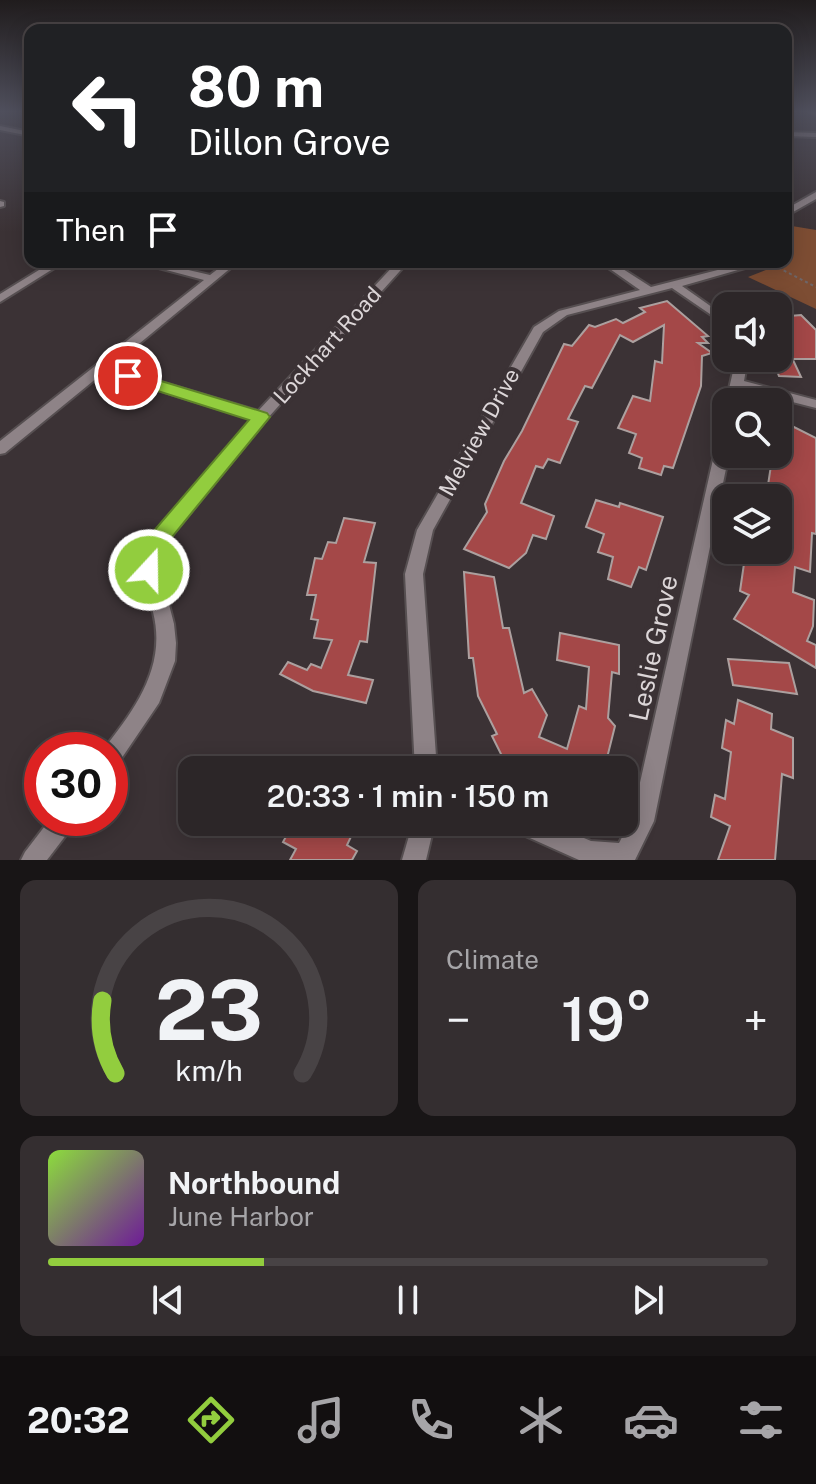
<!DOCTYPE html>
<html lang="en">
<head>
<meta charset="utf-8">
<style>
	body { margin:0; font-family:"Public Sans",sans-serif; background:#342e30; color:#f1f3f6; height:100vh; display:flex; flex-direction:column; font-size:30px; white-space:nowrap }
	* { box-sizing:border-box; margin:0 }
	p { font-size:26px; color:#a6a5a8 }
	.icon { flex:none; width:44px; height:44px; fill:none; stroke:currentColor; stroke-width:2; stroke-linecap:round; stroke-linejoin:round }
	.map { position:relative; height:860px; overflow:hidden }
	.side { display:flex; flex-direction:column; gap:20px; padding:20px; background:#181516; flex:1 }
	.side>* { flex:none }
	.top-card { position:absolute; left:24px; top:24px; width:768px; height:244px; border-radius:16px; box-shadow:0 4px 20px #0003,0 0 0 2px #484345; background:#202124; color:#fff; overflow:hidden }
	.buttons { position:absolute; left:712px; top:292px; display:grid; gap:16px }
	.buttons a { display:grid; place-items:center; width:80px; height:80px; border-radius:16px; background:#2c2628; box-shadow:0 4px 20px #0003,0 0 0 2px #484345; font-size:40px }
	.speed { position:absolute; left:24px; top:732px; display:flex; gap:16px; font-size:40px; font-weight:700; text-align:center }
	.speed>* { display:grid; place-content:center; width:104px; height:104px; border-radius:50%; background:#2c2628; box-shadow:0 4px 20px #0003,0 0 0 2px #484345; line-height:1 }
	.speed .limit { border:12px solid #d22; background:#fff; color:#111 }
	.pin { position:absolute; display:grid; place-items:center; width:68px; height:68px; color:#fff; margin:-34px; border:4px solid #fff; border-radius:50%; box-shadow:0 2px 8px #0007 }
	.me { position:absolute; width:88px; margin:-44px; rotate:21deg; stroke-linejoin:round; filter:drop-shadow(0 0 6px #0008) }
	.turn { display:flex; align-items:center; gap:28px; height:168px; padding:0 32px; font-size:36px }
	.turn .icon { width:104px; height:104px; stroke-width:2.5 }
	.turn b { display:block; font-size:56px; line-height:68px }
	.then { display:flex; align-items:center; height:76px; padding:0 32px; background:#0003; gap:16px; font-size:30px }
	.big { font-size:60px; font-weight:600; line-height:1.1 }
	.side .tile { flex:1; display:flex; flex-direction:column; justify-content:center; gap:12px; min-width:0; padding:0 28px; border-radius:16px; background:#342e30 }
	.side .dial { align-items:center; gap:0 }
	.dial svg { height:208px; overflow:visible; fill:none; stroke:#484345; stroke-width:7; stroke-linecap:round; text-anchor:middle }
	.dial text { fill:#f1f3f6; stroke:none }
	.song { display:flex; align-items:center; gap:24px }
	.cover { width:96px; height:96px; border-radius:12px; background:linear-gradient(135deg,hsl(90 70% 55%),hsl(280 70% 35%)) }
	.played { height:8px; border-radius:4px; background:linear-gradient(90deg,#92cd3e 30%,#484345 30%) }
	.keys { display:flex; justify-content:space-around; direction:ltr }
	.heat { display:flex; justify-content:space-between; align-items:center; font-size:44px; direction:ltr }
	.side .tiles { flex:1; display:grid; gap:20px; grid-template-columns:1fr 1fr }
	.tile:last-child { grid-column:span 2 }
	.trip { position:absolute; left:178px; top:756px; width:460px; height:80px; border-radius:16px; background:#2c2628; box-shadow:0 4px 20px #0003,0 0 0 2px #484345; font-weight:600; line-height:80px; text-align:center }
	.tab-bar { display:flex; height:128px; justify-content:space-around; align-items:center; background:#120f10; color:#a6a5a8 }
	.tab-bar .icon { width:56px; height:56px }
	.tab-bar .current { color:#92cd3e }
	.tab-bar b { font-size:36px; color:#f1f3f6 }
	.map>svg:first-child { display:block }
</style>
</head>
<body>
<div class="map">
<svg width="816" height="860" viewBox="0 0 816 860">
	<rect width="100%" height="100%" fill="#3b3235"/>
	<polygon fill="#7d4d33" points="792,226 816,230 816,309 748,277 786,262"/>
	<g fill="#a44848" stroke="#aca09f" stroke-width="2">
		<polygon points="667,301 708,336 702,337 708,343 698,343 712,353 702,356 701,386 673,468 664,466 661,475 639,468 642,458 629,453 636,434 618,428 633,396 650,401 655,361 662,363 664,325 633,342 620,335 592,388 585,386 568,419 578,422 560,463 548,459 543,468 536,466 521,503 554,516 546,539 533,535 526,553 509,568 464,549 487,512 485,504 504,461 522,431 564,344 572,346 589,325 595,327 616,319 623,323 645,312 640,308"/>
		<polygon points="801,315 816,330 816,359 786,359 793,360 801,377 779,376 772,358 778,359 778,317"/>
		<polygon points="778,419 816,438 816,534 812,533 810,572 795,567 793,592 814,600 813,626 807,641 816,645 816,668 734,619 749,595 740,591 746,550 778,550 778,498 766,498 772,459 776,460 778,454"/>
		<polygon points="596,500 619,507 620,503 663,517 646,570 639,567 631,587 608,579 613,557 598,552 604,534 586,527"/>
		<polygon points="344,518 375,523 364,562 376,563 367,642 360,641 348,675 373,680 366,703 313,691 280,674 288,662 307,670 311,664 321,668 332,640 314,638 318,620 311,619 316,595 307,595 315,558 322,559 328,542 336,543"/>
		<polygon points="464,572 494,577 503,628 509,628 524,693 532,689 547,715 539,737 567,749 579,706 586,709 589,667 557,660 560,633 619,645 619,674 612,672 608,718 615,726 604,770 544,770 529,763 526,770 509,770 492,736 497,734 478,696 473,658 469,658"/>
		<polygon points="728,659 789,663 797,694 733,685"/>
		<polygon points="738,700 772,714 771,729 793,738 793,778 782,774 775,860 718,860 730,826 711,817 715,795 725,799 731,752 722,748 726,720 734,724"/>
		<polygon points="294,822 358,822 347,845 357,851 352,860 290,860 296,849 283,842"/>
	</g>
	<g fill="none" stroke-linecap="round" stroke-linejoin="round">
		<g stroke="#564f51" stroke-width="4">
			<g id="street">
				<polygon points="810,112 816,112 816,115"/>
				<polygon points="0,126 30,132 30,136 0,130"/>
				<polygon points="786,132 816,133 816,137 786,136"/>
				<polygon points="816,192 816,199 786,216 786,209"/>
				<polygon points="0,201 4,202 4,206 0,207"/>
				<polygon points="52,262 64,262 0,302 0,294"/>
				<path d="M136,262h18l56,13 17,-13h11l-127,105 147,44 139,-149h11l-142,158 -104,128v29l12,47 2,19 -1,18 -16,42 -42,62 -7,4v-19h-7c32,-41 64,-83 50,-138 -5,-20 -14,-45 -7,-66 4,-12 18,-24 26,-33 27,-32 53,-63 80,-94l-149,-46 -98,80 -5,1v-13l204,-161z"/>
				<polygon points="600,262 612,262 651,287 749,262 766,262 682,286 726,317 726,325 672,288 567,315 543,332 433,530 423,574 437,770 415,770 405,574 417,530 534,327 559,311 640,290"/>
				<polygon points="736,358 748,358 744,381 816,400 816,408 742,389 740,402 726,402"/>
				<polygon points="726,428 726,454 729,454 654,821 635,860 579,860 512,830 509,822 546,822 591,841 619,843 632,818 719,433"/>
				<polygon points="51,818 76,818 73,826 47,860 21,860 25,852"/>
				<polygon points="413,822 435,822 426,860 402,860"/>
			</g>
		</g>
		<polyline stroke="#6e6668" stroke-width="2" stroke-dasharray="3 3" stroke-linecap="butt" points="773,265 816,287"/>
		<use href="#street" fill="#8e8387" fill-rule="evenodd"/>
	</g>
	<linearGradient id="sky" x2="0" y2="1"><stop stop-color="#201c1d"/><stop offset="0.48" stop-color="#4f4f5c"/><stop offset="1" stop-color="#4f4f5c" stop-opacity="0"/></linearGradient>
	<rect width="816" height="232" fill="url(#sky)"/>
	<polygon fill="#92cd3e" stroke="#5f8528" stroke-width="2" points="128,371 267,413 270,417 176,532 164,548 157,577 142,577 138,570 146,540 249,420 123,380 120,376"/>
	<g text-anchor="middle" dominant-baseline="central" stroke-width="8" stroke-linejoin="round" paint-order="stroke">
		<g font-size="22" fill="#dcd6d8" stroke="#3b3235">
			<text transform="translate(327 345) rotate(-48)">Lockhart Road</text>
			<text transform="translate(479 432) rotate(-61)">Melview Drive</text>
		</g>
		<g font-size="26" fill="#dcd6d8" stroke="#3b3235">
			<text transform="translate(653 648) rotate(-78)">Leslie Grove</text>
		</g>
	</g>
</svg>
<div class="buttons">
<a><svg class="icon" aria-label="sound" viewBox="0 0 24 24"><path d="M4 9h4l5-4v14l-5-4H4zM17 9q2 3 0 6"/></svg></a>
<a><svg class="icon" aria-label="search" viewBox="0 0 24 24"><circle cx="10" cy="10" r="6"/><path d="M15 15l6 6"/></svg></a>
<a><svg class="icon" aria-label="layers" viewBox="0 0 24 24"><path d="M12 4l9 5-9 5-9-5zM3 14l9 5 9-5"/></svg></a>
</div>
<div class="speed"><div class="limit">30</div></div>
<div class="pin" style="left:128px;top:376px;background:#d93025"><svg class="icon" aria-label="arrive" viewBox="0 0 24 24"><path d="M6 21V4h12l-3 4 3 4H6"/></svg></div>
<svg class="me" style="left:149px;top:570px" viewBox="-20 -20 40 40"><circle r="17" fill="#92cd3e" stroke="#fff" stroke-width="3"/><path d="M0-11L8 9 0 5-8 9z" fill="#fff"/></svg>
<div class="trip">20:33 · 1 min · 150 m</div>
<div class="top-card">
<div class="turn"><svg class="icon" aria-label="left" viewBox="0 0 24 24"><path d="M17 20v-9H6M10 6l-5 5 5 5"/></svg><div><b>80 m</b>Dillon Grove</div></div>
<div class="then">Then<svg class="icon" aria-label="arrive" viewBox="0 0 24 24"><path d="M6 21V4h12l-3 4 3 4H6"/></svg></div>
</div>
</div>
<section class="side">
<div class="tiles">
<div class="tile dial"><svg viewBox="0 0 100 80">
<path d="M14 69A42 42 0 1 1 86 69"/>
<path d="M14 69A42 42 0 0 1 9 41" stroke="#92cd3e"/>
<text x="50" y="56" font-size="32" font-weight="700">23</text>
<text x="50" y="72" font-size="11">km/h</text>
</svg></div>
<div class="tile"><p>Climate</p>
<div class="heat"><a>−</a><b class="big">19°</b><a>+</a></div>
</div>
<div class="tile">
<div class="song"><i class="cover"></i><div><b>Northbound</b><p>June Harbor</p></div></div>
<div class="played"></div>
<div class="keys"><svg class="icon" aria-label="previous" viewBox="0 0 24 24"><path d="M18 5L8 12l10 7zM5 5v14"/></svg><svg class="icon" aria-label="pause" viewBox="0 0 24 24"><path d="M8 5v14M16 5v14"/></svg><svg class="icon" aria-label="next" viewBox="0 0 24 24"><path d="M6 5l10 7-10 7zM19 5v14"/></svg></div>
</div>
</div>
</section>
<nav class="tab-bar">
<b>20:32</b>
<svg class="icon current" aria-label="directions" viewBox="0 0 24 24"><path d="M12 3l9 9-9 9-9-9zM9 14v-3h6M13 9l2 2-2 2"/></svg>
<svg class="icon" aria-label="music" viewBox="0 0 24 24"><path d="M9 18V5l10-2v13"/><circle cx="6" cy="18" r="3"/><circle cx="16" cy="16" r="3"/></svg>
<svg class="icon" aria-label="phone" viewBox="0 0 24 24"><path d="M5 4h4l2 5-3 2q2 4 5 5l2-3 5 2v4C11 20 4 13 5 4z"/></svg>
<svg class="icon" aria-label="climate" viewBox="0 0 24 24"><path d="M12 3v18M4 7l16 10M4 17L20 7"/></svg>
<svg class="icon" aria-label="car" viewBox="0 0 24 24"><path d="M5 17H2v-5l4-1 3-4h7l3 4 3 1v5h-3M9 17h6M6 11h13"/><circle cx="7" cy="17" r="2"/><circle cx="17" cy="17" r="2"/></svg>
<svg class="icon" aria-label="filters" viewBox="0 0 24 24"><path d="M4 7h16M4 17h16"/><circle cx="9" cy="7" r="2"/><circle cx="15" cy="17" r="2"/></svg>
</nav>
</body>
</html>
